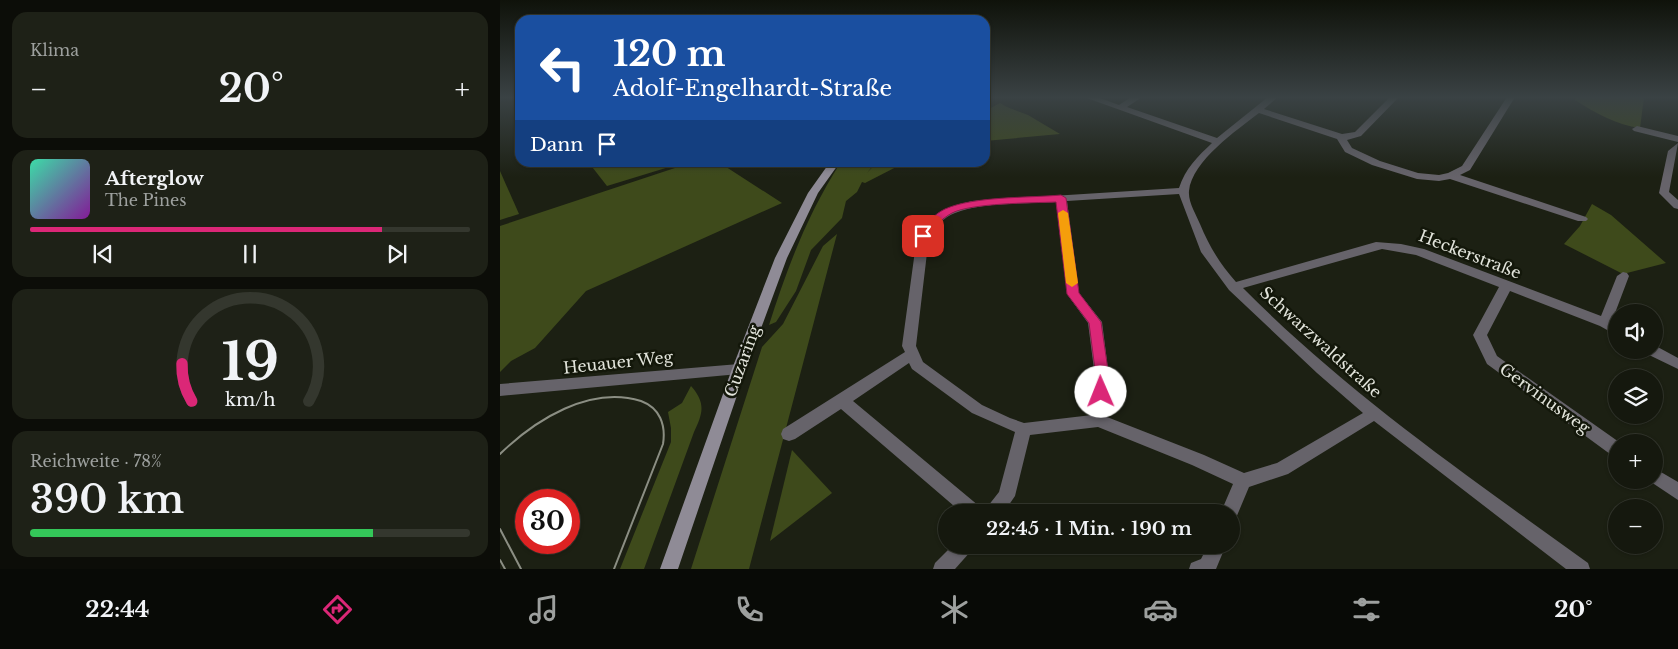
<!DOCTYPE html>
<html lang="de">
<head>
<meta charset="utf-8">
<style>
	body { margin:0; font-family:"Libre Baskerville",serif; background:#1e2117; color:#f1f3f6; height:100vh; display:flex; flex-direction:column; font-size:19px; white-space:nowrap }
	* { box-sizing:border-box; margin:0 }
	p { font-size:16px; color:#9da09e }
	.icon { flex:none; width:28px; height:28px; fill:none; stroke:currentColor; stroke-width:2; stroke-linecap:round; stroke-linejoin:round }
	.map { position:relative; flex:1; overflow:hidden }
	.sheet { display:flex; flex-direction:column; gap:12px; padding:12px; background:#0c0d08; width:500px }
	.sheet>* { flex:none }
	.hud { position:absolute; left:15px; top:15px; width:475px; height:152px; border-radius:15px; box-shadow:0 1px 4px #0004,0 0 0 1px #34372e; background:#1a4fa0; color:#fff; overflow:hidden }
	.buttons { position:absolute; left:1108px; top:304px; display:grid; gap:10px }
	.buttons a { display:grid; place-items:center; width:55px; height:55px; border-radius:50%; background:#15180e; box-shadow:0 1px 4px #0004,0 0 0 1px #34372e; font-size:25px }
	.speed { position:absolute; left:15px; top:489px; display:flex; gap:10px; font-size:25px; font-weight:700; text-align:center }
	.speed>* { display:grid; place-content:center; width:65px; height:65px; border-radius:50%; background:#15180e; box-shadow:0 1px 4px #0004,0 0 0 1px #34372e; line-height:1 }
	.speed .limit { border:8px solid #d22; background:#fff; color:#111 }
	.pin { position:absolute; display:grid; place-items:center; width:42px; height:42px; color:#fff; margin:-21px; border-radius:10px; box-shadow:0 2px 8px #0006 }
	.me { position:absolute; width:55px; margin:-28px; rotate:359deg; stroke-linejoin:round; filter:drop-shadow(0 0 4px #0008) }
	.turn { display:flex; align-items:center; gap:18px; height:105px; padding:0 15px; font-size:22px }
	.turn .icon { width:65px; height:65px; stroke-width:2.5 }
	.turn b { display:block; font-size:35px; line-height:42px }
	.then { display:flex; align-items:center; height:48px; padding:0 15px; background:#0003; gap:10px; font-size:19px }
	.big { font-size:38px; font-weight:600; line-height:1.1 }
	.sheet .card { flex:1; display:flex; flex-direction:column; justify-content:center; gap:8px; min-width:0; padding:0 18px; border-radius:15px; background:#1e2117 }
	.sheet .dial { align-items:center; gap:0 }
	.dial svg { height:130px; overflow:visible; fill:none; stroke:#34372e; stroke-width:7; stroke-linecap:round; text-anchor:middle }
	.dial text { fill:#f1f3f6; stroke:none }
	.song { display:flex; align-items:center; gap:15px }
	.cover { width:60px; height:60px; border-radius:8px; background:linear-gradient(135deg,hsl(160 70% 55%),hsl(290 70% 35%)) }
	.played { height:5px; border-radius:2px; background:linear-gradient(90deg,#db2777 80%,#34372e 80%) }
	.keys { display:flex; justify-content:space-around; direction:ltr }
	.heat { display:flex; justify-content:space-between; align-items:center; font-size:28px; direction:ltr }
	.charge { height:8px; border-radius:4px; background:linear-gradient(90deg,#34c759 78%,#34372e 0) }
	.trip { position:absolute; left:438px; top:504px; width:302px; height:50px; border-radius:25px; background:#15180e; box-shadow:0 1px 4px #0004,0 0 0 1px #34372e; font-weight:600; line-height:50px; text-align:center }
	.dock { display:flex; height:80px; justify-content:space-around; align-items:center; background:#080a06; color:#9da09e }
	.dock .icon { width:35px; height:35px }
	.dock .active { color:#db2777 }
	.dock b { font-size:22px; color:#f1f3f6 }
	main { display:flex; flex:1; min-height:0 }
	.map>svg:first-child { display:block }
</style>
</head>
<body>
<main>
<section class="sheet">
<div class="card"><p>Klima</p>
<div class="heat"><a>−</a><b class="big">20°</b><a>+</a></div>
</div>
<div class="card">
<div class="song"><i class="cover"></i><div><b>Afterglow</b><p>The Pines</p></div></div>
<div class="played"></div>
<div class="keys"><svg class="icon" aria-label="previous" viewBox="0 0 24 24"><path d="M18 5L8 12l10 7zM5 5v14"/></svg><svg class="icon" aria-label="pause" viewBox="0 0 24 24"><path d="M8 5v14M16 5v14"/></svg><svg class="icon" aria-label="next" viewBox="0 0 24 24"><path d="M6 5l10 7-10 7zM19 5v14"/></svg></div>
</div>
<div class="card dial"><svg viewBox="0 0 100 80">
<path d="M14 69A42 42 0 1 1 86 69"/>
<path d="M14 69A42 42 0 0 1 8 46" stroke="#db2777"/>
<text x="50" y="56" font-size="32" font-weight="700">19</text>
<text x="50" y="72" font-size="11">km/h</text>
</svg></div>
<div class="card"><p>Reichweite · 78%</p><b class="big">390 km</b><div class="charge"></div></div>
</section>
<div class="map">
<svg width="1178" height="569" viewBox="0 0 1178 569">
	<rect width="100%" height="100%" fill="#1c2013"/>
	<g fill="#3e4a1b">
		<path d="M1076,97h68l-4,31c-23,-3 -45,-15 -65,-28z"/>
		<polygon points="500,103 507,107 528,115 560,134 485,141 485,111"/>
		<path d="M341,162l34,1 -8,10 9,-10h28l-39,20 -3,-1 -5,10 -11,9 -4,17 -31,32 -15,41 -20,31 -7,3c18,-57 39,-112 72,-163z"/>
		<polygon points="89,163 182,163 107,186"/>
		<polygon points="190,163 220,163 282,203 86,291 35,348 11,361 0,372 0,226"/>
		<polygon points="0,171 19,214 0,220"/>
		<polygon points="1092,204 1111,215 1166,263 1123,274 1064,244 1080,226"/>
		<polygon points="337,234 249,569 191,569 262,347 283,324 323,246"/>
		<path d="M191,386c15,17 12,27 3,46l-50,137h-24l51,-127v-14l-3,-16 14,-9z"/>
		<polygon points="292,450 332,493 270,541"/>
	</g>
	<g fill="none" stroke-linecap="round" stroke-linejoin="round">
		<g fill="#66636a" fill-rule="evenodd">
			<path d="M584,97h13l22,8 12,-8h11l-15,10 90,31 51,-41h10l-14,12 78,25 13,-2 35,-35h9l-38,39 -14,4 5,8 28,13 38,12 21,2 9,-2 14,-7 45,-69h8l-45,73 -10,5 126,42 2,2 -2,2h-8l-128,-42 -11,2 -22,-2 -45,-14 -27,-13 -8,-13 -78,-26c-22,17 -67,48 -70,78 -1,11 7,23 11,33 9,22 20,40 36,58l140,-40 25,2 23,5 177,67 16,-40 6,-4 4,1 2,3 -17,45 4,3v11l-16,-9 -90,-35 -23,44 10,21 122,86h-3v14l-6,-2 -123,-90 -14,-29 26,-48 -83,-32 -34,-6 -139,39c104,105 226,189 345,275l2,6h-24l-192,-148 -86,53 -39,13 -13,31 -5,2v-8h-10l12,-28 -41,-19 -94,-38 -68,8 -15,61 -11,16h-18l2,-6 11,-14 16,-60 -43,-19 -60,-44 -3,-6 -56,38 126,105 2,6h-20l-120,-103 -46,30 -6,2 -6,-2 -2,-5 2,-5 122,-77 -3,-6 15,-110c15,-21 31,-29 55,-35l207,-13c6,-19 19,-32 33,-45zM679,194l22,58 28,38 88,83 46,40 -86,50 -33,10 -40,-18 -97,-38 2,-40 -7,-55 -23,-29 -12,-92zM556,202l11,92 21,29 7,54 -3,38 -68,8 -14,-5 -28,-13 -59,-43 -7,-16 13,-110c6,-9 15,-19 26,-23 26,-11 72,-9 101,-11z"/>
			<polygon points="1137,126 1178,136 1178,142 1134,131 1132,129"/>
			<polygon points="1178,143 1169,192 1178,200 1178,209 1174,208 1159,193 1168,151"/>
			<polygon points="1154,345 1178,358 1178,369 1147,354 1145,350 1154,350"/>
			<polygon points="239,364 244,365 246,369 244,373 239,374 0,396 0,384"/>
			<polygon points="1154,468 1178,482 1178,500 1148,480 1154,480"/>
			<polygon points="453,545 474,545 471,551 455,569 433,569 435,563"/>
			<polygon points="708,545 726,545 716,569 689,569 691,563 701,559"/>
		</g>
		<polygon fill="#8f8b96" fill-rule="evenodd" points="330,162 340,162 318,193 287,258 246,369 178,569 160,569 232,369 275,258 308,193"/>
		<g stroke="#8b8e83" stroke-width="2">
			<path d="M0,454c35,-34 90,-69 141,-53 19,7 25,24 22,43l-49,125"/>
			<polyline points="0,529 21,569"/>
			<polyline points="0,560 5,569"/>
		</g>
	</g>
	<linearGradient id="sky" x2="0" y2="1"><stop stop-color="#0f120a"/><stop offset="0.55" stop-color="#3a4244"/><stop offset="1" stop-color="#3a4244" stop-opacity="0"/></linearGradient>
	<rect width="1178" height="177" fill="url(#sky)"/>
	<path fill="#db2777" stroke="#8e194d" d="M561,195l5,3 13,95 22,29 8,55 -3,18 -5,2 -4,-2 -2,-3 1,-15 -7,-54 -22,-29 -11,-92c-25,1 -84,1 -104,11 -11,6 -19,15 -25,25h-8l-1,-2c7,-11 16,-22 27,-27 29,-13 84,-11 116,-14z"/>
	<polygon fill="#f59e0b" points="563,210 568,213 578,283 572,287 566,283 558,213"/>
	<g text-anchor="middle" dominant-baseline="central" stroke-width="5" stroke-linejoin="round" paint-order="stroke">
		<g font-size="16" fill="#e2e4db" stroke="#13170a">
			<text transform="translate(970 254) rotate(21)">Heckerstraße</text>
			<text transform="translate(821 342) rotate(42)">Schwarzwaldstraße</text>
			<text transform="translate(242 361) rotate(-70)">Cuzaring</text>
			<text transform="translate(118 362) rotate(-6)">Heuauer Weg</text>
			<text transform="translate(1045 398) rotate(36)">Gervinusweg</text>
		</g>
	</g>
</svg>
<div class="buttons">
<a><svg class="icon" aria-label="sound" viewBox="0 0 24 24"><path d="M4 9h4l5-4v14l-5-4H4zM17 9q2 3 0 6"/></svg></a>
<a><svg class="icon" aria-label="layers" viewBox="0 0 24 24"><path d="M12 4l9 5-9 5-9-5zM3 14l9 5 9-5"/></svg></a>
<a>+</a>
<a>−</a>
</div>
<div class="speed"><div class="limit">30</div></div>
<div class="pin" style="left:423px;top:236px;background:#d93025"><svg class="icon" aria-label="arrive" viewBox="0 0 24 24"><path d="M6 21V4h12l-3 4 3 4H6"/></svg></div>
<svg class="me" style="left:601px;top:392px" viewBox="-20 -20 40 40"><circle r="19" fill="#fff"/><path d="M0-13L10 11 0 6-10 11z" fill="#db2777"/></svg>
<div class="trip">22:45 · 1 Min. · 190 m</div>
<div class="hud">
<div class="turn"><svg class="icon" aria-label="left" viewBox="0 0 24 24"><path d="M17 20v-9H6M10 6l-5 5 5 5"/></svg><div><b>120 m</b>Adolf-Engelhardt-Straße</div></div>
<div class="then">Dann<svg class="icon" aria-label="arrive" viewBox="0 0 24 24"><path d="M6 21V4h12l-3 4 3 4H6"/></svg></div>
</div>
</div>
</main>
<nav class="dock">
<b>22:44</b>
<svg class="icon active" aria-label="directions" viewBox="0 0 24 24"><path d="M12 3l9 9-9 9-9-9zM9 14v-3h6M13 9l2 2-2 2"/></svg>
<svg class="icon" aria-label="music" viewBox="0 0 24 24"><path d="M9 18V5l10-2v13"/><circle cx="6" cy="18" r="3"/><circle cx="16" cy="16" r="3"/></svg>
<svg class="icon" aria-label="phone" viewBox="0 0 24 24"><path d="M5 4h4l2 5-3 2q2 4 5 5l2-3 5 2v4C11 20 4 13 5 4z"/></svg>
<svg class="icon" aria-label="climate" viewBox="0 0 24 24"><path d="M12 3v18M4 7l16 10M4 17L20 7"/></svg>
<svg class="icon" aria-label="car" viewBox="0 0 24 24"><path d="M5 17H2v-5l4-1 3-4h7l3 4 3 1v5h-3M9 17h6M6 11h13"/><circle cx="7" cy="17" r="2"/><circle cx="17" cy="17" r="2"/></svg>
<svg class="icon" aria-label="filters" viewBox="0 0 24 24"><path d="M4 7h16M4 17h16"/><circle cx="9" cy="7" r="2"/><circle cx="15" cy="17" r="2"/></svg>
<b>20°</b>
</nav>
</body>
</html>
